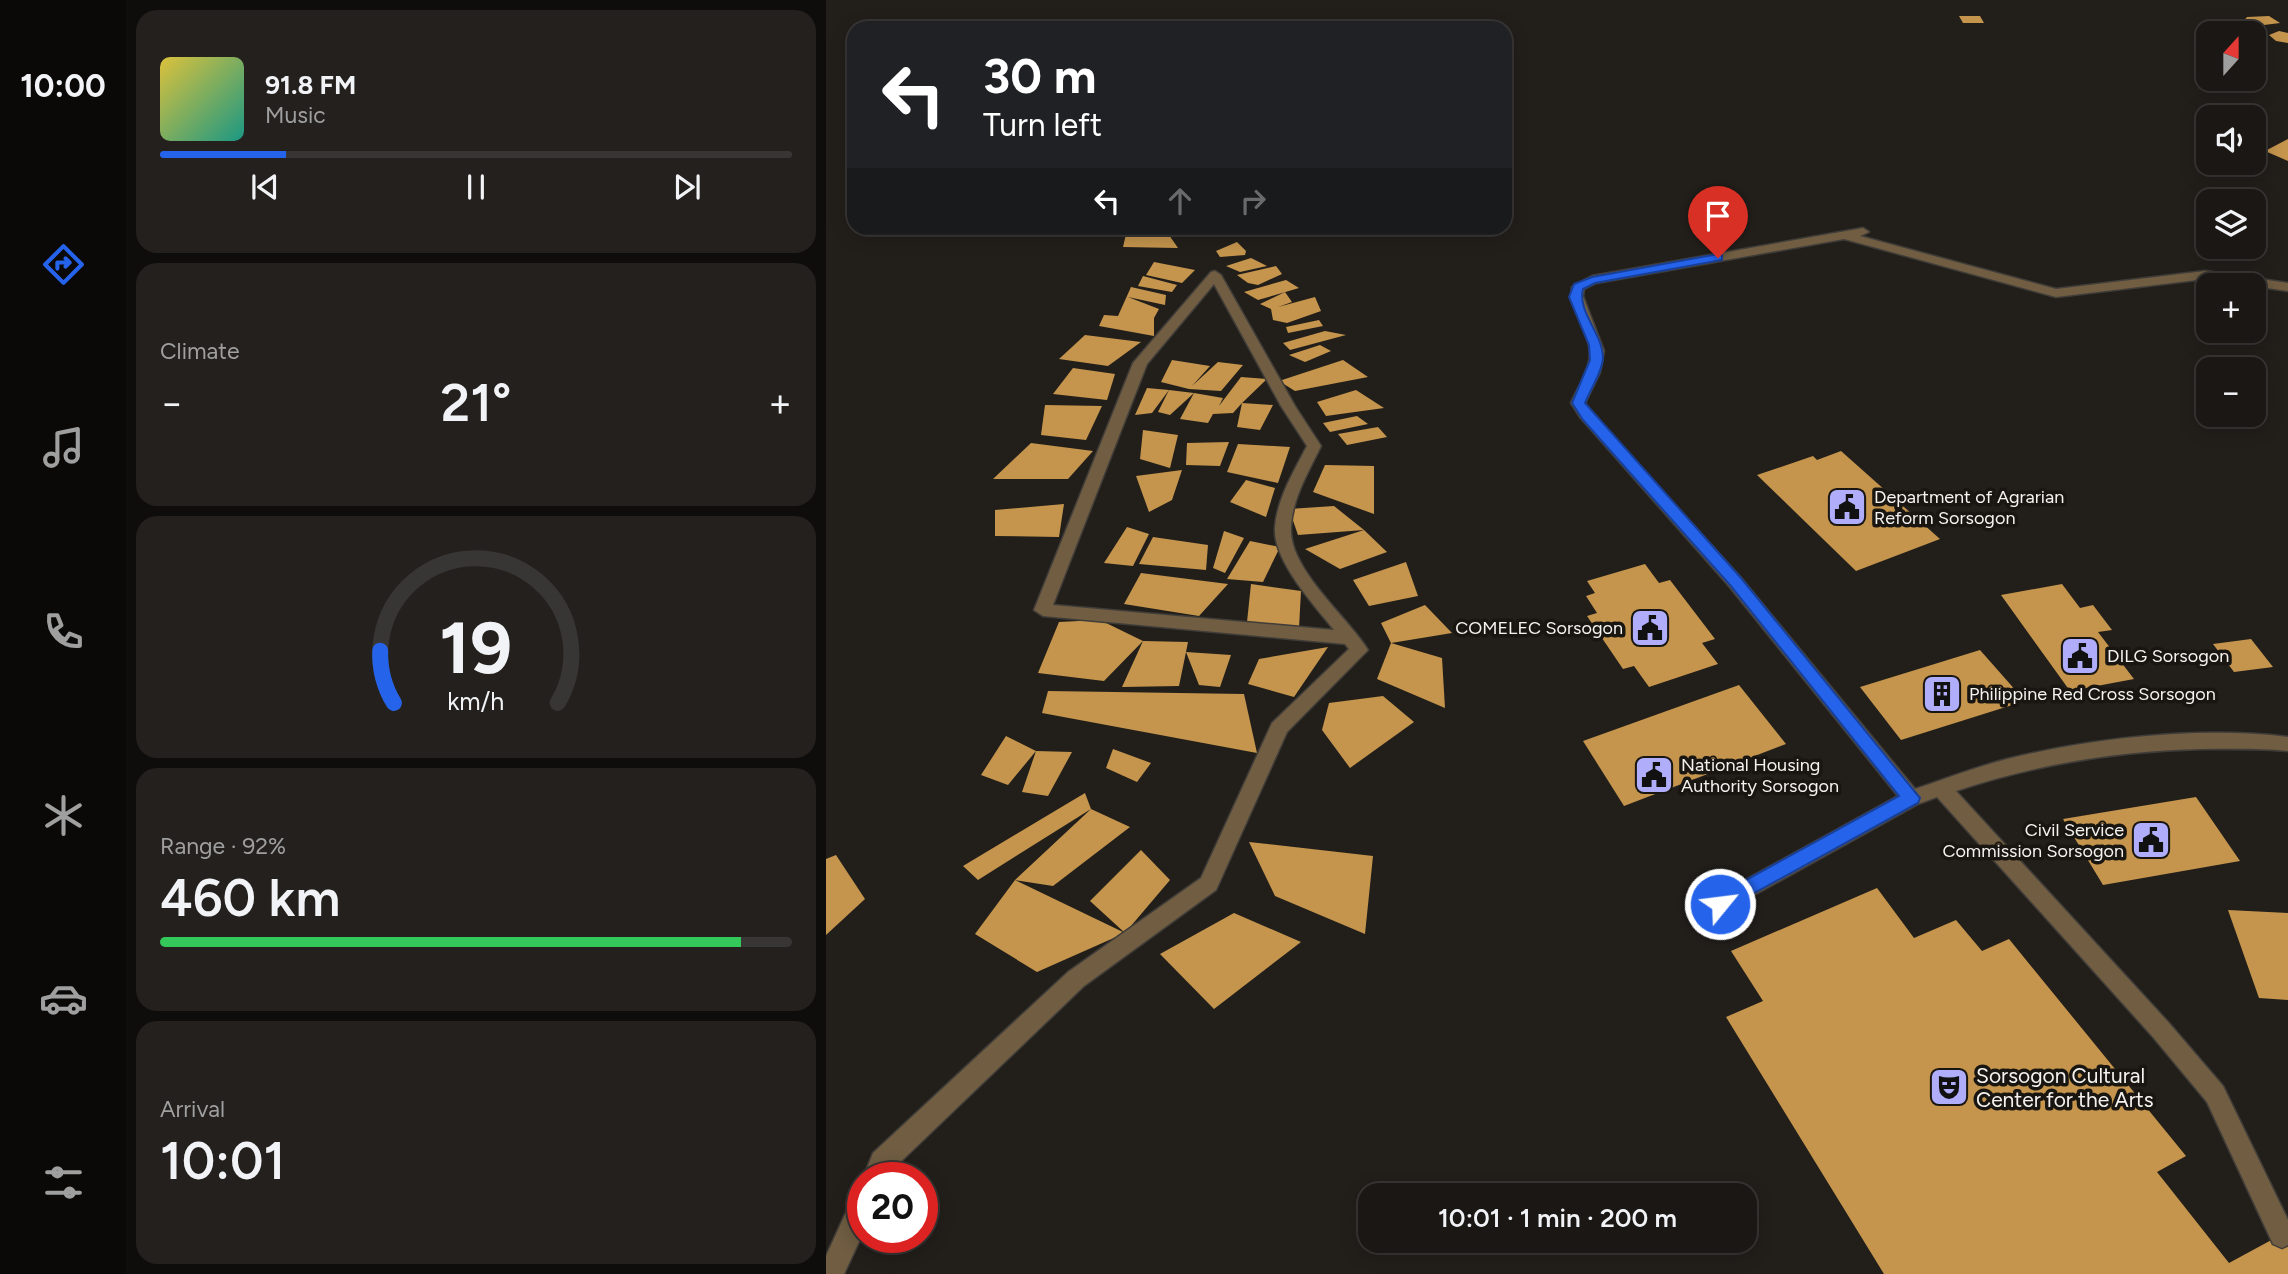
<!DOCTYPE html>
<html lang="en">
<head>
<meta charset="utf-8">
<style>
	body { margin:0; font-family:Figtree,sans-serif; background:#23201d; color:#f1f3f6; height:100vh; display:flex; flex-direction:column; font-size:26px; white-space:nowrap }
	* { box-sizing:border-box; margin:0 }
	p { font-size:23px; color:#9f9fa0 }
	.icon { flex:none; width:38px; height:38px; fill:none; stroke:currentColor; stroke-width:2; stroke-linecap:round; stroke-linejoin:round }
	.map { position:relative; flex:1; overflow:hidden }
	.details { display:flex; flex-direction:column; gap:10px; padding:10px; background:#0e0d0b; width:700px }
	.details>* { flex:none }
	.guide { position:absolute; left:21px; top:21px; width:665px; height:214px; border-radius:21px; box-shadow:0 4px 18px #0003,0 0 0 2px #383634; background:#202124; color:#fff; overflow:hidden }
	.needle { width:46px; rotate:21deg }
	.controls { position:absolute; left:1370px; top:21px; display:grid; gap:14px }
	.controls a { display:grid; place-items:center; width:70px; height:70px; border-radius:14px; background:#1a1714; box-shadow:0 4px 18px #0003,0 0 0 2px #383634; font-size:35px }
	.speed { position:absolute; left:21px; top:1162px; display:flex; gap:14px; font-size:35px; font-weight:700; text-align:center }
	.speed>* { display:grid; place-content:center; width:91px; height:91px; border-radius:50%; background:#1a1714; box-shadow:0 4px 18px #0003,0 0 0 2px #383634; line-height:1 }
	.speed .limit { border:10px solid #d22; background:#fff; color:#111 }
	.pin { position:absolute; display:grid; place-items:center; width:60px; height:60px; color:#fff; margin:-72px -30px; border-radius:50% 50% 50% 0; rotate:-45deg; box-shadow:0 0 7px #0007 }
	.pin .icon { rotate:45deg }
	.me { position:absolute; width:77px; margin:-38px; rotate:61deg; stroke-linejoin:round; filter:drop-shadow(0 0 5px #0008) }
	.turn { display:flex; align-items:center; gap:24px; height:147px; padding:0 21px; font-size:32px }
	.turn .icon { width:91px; height:91px; stroke-width:2.5 }
	.turn b { display:block; font-size:49px; line-height:60px }
	.lanes { display:flex; align-items:center; height:66px; padding:0 21px; background:#0003; justify-content:center; gap:35px; direction:ltr }
	.lanes .off { opacity:.35 }
	.big { font-size:52px; font-weight:600; line-height:1.1 }
	.details .tile { flex:1; display:flex; flex-direction:column; justify-content:center; gap:10px; min-width:0; padding:0 24px; border-radius:21px; background:#23201d }
	.details .dial { align-items:center; gap:0 }
	.dial svg { height:182px; overflow:visible; fill:none; stroke:#383634; stroke-width:7; stroke-linecap:round; text-anchor:middle }
	.dial text { fill:#f1f3f6; stroke:none }
	.song { display:flex; align-items:center; gap:21px }
	.cover { width:84px; height:84px; border-radius:10px; background:linear-gradient(135deg,hsl(50 70% 55%),hsl(170 70% 35%)) }
	.played { height:7px; border-radius:4px; background:linear-gradient(90deg,#2563eb 20%,#383634 20%) }
	.keys { display:flex; justify-content:space-around; direction:ltr }
	.heat { display:flex; justify-content:space-between; align-items:center; font-size:38px; direction:ltr }
	.charge { height:10px; border-radius:5px; background:linear-gradient(90deg,#34c759 92%,#383634 0) }
	.trip { position:absolute; left:532px; top:1183px; width:399px; height:70px; border-radius:21px; background:#1a1714; box-shadow:0 4px 18px #0003,0 0 0 2px #383634; font-weight:600; line-height:70px; text-align:center }
	main { display:flex; flex:1; min-height:0 }
	.tab-bar { display:flex; flex-direction:column; width:126px; justify-content:space-around; align-items:center; background:#0a0908; color:#9f9fa0 }
	.tab-bar .icon { width:49px; height:49px }
	.tab-bar .current { color:#2563eb }
	.tab-bar b { font-size:32px; color:#f1f3f6 }
	.map>svg:first-child { display:block }
</style>
</head>
<body>
<main>
<nav class="tab-bar">
<b>10:00</b>
<svg class="icon current" aria-label="directions" viewBox="0 0 24 24"><path d="M12 3l9 9-9 9-9-9zM9 14v-3h6M13 9l2 2-2 2"/></svg>
<svg class="icon" aria-label="music" viewBox="0 0 24 24"><path d="M9 18V5l10-2v13"/><circle cx="6" cy="18" r="3"/><circle cx="16" cy="16" r="3"/></svg>
<svg class="icon" aria-label="phone" viewBox="0 0 24 24"><path d="M5 4h4l2 5-3 2q2 4 5 5l2-3 5 2v4C11 20 4 13 5 4z"/></svg>
<svg class="icon" aria-label="climate" viewBox="0 0 24 24"><path d="M12 3v18M4 7l16 10M4 17L20 7"/></svg>
<svg class="icon" aria-label="car" viewBox="0 0 24 24"><path d="M5 17H2v-5l4-1 3-4h7l3 4 3 1v5h-3M9 17h6M6 11h13"/><circle cx="7" cy="17" r="2"/><circle cx="17" cy="17" r="2"/></svg>
<svg class="icon" aria-label="filters" viewBox="0 0 24 24"><path d="M4 7h16M4 17h16"/><circle cx="9" cy="7" r="2"/><circle cx="15" cy="17" r="2"/></svg>
</nav>
<section class="details">
<div class="tile">
<div class="song"><i class="cover"></i><div><b>91.8 FM</b><p>Music</p></div></div>
<div class="played"></div>
<div class="keys"><svg class="icon" aria-label="previous" viewBox="0 0 24 24"><path d="M18 5L8 12l10 7zM5 5v14"/></svg><svg class="icon" aria-label="pause" viewBox="0 0 24 24"><path d="M8 5v14M16 5v14"/></svg><svg class="icon" aria-label="next" viewBox="0 0 24 24"><path d="M6 5l10 7-10 7zM19 5v14"/></svg></div>
</div>
<div class="tile"><p>Climate</p>
<div class="heat"><a>−</a><b class="big">21°</b><a>+</a></div>
</div>
<div class="tile dial"><svg viewBox="0 0 100 80">
<path d="M14 69A42 42 0 1 1 86 69"/>
<path d="M14 69A42 42 0 0 1 8 46" stroke="#2563eb"/>
<text x="50" y="56" font-size="32" font-weight="700">19</text>
<text x="50" y="72" font-size="11">km/h</text>
</svg></div>
<div class="tile"><p>Range · 92%</p><b class="big">460 km</b><div class="charge"></div></div>
<div class="tile"><p>Arrival</p><b class="big">10:01</b></div>
</section>
<div class="map">
<svg width="1462" height="1274" viewBox="0 0 1462 1274">
	<rect width="100%" height="100%" fill="#221f1b"/>
	<g fill="#c5954d">
		<polygon points="1133,16 1154,16 1158,23 1137,23"/>
		<polygon points="1443,16 1454,23 1430,26 1416,23 1421,17"/>
		<polygon points="1453,31 1462,33 1462,43 1450,41 1443,35"/>
		<polygon points="1462,139 1462,161 1439,151"/>
		<polygon points="300,234 343,235 352,248 297,247"/>
		<polygon points="411,242 420,251 419,255 394,257 390,251"/>
		<polygon points="425,258 441,266 414,272 400,266"/>
		<polygon points="328,262 369,270 356,283 320,275"/>
		<polygon points="450,266 456,274 432,285 422,283 411,275"/>
		<polygon points="317,276 351,285 346,292 312,286"/>
		<polygon points="460,280 473,288 432,300 418,292"/>
		<polygon points="305,287 340,295 339,305 302,297 333,309 328,318 328,336 273,326 278,315 292,316"/>
		<polygon points="459,292 466,302 452,307 489,297 495,311 461,323 447,320 445,309 434,304"/>
		<polygon points="493,320 497,326 462,333 460,327"/>
		<polygon points="499,331 520,335 464,350 457,343"/>
		<polygon points="259,335 315,342 282,366 233,359"/>
		<polygon points="494,345 505,351 479,362 463,355"/>
		<polygon points="346,360 384,366 366,386 392,362 417,365 395,391 363,389 335,382"/>
		<polygon points="517,360 542,377 469,391 453,381"/>
		<polygon points="247,368 289,374 281,400 227,394"/>
		<polygon points="415,377 441,379 416,403 447,405 434,430 411,427 416,403 407,413 387,414 382,423 354,419 368,393 397,398 393,406"/>
		<polygon points="321,388 343,390 326,413 309,415"/>
		<polygon points="343,390 368,393 344,415 332,412"/>
		<polygon points="530,390 558,408 500,416 491,402"/>
		<polygon points="219,405 276,406 260,440 215,435"/>
		<polygon points="531,416 542,424 504,432 497,423"/>
		<polygon points="552,427 561,437 521,445 512,434"/>
		<polygon points="317,430 352,435 344,468 314,459"/>
		<polygon points="403,442 394,466 360,465 361,443"/>
		<polygon points="205,443 267,451 242,479 167,479"/>
		<polygon points="412,444 464,447 452,483 401,472"/>
		<polygon points="1015,451 1114,539 1030,571 931,475 987,456 991,460"/>
		<polygon points="499,465 548,466 548,514 487,492"/>
		<polygon points="356,470 346,500 323,512 310,476"/>
		<polygon points="420,480 449,488 440,517 404,502"/>
		<polygon points="238,504 233,537 169,536 169,510"/>
		<polygon points="508,506 538,530 472,535 463,509"/>
		<polygon points="301,527 323,534 307,566 278,563"/>
		<polygon points="538,530 561,552 514,569 479,549"/>
		<polygon points="398,531 418,538 399,573 387,568"/>
		<polygon points="327,537 382,545 380,570 313,564"/>
		<polygon points="424,541 454,547 437,582 401,579"/>
		<polygon points="580,562 592,596 543,606 527,580"/>
		<polygon points="819,564 833,583 844,580 889,639 876,643 892,664 823,687 808,666 797,669 761,616 771,613 760,596 769,593 761,581"/>
		<polygon points="315,573 402,584 373,616 298,604"/>
		<polygon points="425,584 475,591 473,628 421,622"/>
		<polygon points="1236,584 1254,608 1267,605 1286,630 1272,632 1308,679 1244,691 1175,595"/>
		<polygon points="599,605 626,633 565,643 555,623"/>
		<polygon points="274,620 317,641 362,642 360,652 405,655 394,687 373,685 360,652 353,686 296,687 317,641 278,681 212,673 233,622"/>
		<polygon points="1425,639 1447,667 1408,672 1387,644"/>
		<polygon points="565,643 616,658 619,708 551,679"/>
		<polygon points="502,647 468,697 422,684 433,659"/>
		<polygon points="1154,650 1199,701 1075,740 1034,687"/>
		<polygon points="913,685 960,744 798,806 757,741"/>
		<polygon points="222,691 418,694 431,753 216,713"/>
		<polygon points="557,696 588,722 524,768 496,730 503,703"/>
		<polygon points="180,736 210,751 246,752 222,796 196,792 210,751 182,785 155,775"/>
		<polygon points="287,749 325,763 311,782 280,768"/>
		<polygon points="259,793 265,809 304,827 227,886 189,880 299,933 211,972 149,934 189,880 265,809 152,880 137,866"/>
		<polygon points="1370,797 1414,861 1277,885 1237,819"/>
		<polygon points="423,842 547,856 539,934 449,896"/>
		<polygon points="315,850 344,880 299,933 264,901"/>
		<polygon points="10,855 39,899 0,935 0,859"/>
		<polygon points="1051,888 1088,938 1130,920 1156,951 1183,939 1360,1156 1331,1172 1403,1263 1462,1231 1462,1274 1058,1274 900,1017 937,1001 905,951"/>
		<polygon points="1402,910 1462,913 1462,1000 1433,998"/>
		<polygon points="408,913 475,942 388,1009 334,954"/>
	</g>
	<g fill="none" stroke-linecap="round" stroke-linejoin="round">
		<g stroke="#403d39" stroke-width="3">
			<g id="minor">
				<path d="M1037,228l6,4 -9,4 196,53 149,-18 83,12v8l-83,-12 -149,18 -212,-58 -248,44 -12,6 -1,7 21,55 -4,21 -15,31 8,11 148,164 174,211c30,-10 61,-22 92,-30 85,-21 194,-33 281,-22v14c-29,-3 -57,-2 -86,-2 -85,2 -165,15 -246,42l213,232 54,63 65,134v25l-6,3 -9,-4 -66,-142 -54,-65 -216,-240 -19,7 -191,106 -7,3 -7,-3 -4,-6 4,-6 185,-102 -169,-210 -149,-169 -9,-14c7,-16 20,-34 19,-52 -2,-23 -21,-40 -18,-64l20,-11z"/>
				<path d="M389,271l6,4 74,131 26,40c-12,25 -29,53 -30,81 -3,42 57,90 77,123l-81,82 -71,158 -132,96 -193,185 -3,7h-25l10,-25 195,-181 133,-94 71,-155 77,-74 -4,-5 -302,-28 -9,-6 99,-247 78,-91zM388,284l67,122 26,40c-13,25 -30,53 -32,81 -3,33 40,79 59,103l-281,-25 94,-241z"/>
				<polygon points="37,1192 37,1233 18,1274 0,1274 0,1256 28,1195"/>
			</g>
		</g>
		<use href="#minor" fill="#705d42" fill-rule="evenodd"/>
	</g>
	<path fill="#2563eb" stroke="#184099" stroke-width="2" d="M892,254l4,1v5l-127,23 -12,6c-6,22 19,44 20,68 0,14 -13,33 -18,46l156,175 179,220 -2,5 -198,109 -7,-2 -3,-6 3,-6 186,-102 -169,-211 -147,-165 -11,-17 18,-43 -1,-15 -20,-48 5,-13 18,-7z"/>
	<defs>
		<g id="civic-square" transform="scale(2.0125)"><rect x="-9" y="-9" width="18" height="18" rx="4" fill="#b0aefa" stroke="#191612"/><path d="M-.6-6.5H3V-4.5H.6V-3L4-1V1h2V6H-6V1h2V-1L-.6-3ZM-1.2 2.5V6h2.4V2.5Z" fill="#111"/></g>
		<g id="building-square" transform="scale(2.0125)"><rect x="-9" y="-9" width="18" height="18" rx="4" fill="#b0aefa" stroke="#191612"/><path d="M-4-6H4V6H1V3H-1V6H-4ZM-2.5-4.3h1.7v1.8h-1.7ZM.8-4.3h1.7v1.8H.8ZM-2.5-1h1.7V.8h-1.7ZM.8-1h1.7V.8H.8Z" fill="#111"/></g>
		<g id="theatre-square" transform="scale(2.0125)"><rect x="-9" y="-9" width="18" height="18" rx="4" fill="#b0aefa" stroke="#191612"/><path d="M-5-5.5Q0-4 5-5.5V0Q5 5 0 6Q-5 5-5 0ZM-3.3-2.5H-1v1.5H-3.3ZM1-2.5H3.3v1.5H1ZM-2.8 1Q0 5.5 2.8 1Z" fill="#111"/></g>
	</defs>
	<g fill-rule="evenodd">
		<use href="#civic-square" x="1021" y="507"/>
		<use href="#civic-square" x="824" y="628"/>
		<use href="#civic-square" x="1254" y="656"/>
		<use href="#building-square" x="1116" y="694"/>
		<use href="#civic-square" x="828" y="775"/>
		<use href="#civic-square" x="1325" y="840"/>
		<use href="#theatre-square" x="1123" y="1087"/>
	</g>
	<g text-anchor="middle" dominant-baseline="central" stroke-width="7" stroke-linejoin="round" paint-order="stroke">
		<g font-size="18" fill="#f5f3f0" stroke="#191612" text-anchor="start">
			<text x="1048" y="497">Department of Agrarian<tspan x="1048" dy="21">Reform Sorsogon</tspan></text>
			<text x="797" y="628" text-anchor="end">COMELEC Sorsogon</text>
			<text x="1281" y="656">DILG Sorsogon</text>
			<text x="1143" y="694">Philippine Red Cross Sorsogon</text>
			<text x="855" y="765">National Housing<tspan x="855" dy="21">Authority Sorsogon</tspan></text>
			<text x="1298" y="830" text-anchor="end">Civil Service<tspan x="1298" dy="21">Commission Sorsogon</tspan></text>
		</g>
		<g font-size="21" fill="#f5f3f0" stroke="#191612" text-anchor="start">
			<text x="1150" y="1075">Sorsogon Cultural<tspan x="1150" dy="24">Center for the Arts</tspan></text>
		</g>
	</g>
</svg>
<div class="controls">
<a><svg class="needle" viewBox="-14 -14 28 28"><path d="M0-13l5 13h-10z" fill="#e53935"/><path d="M0 13l5-13h-10z" fill="#9f9fa0"/></svg></a>
<a><svg class="icon" aria-label="sound" viewBox="0 0 24 24"><path d="M4 9h4l5-4v14l-5-4H4zM17 9q2 3 0 6"/></svg></a>
<a><svg class="icon" aria-label="layers" viewBox="0 0 24 24"><path d="M12 4l9 5-9 5-9-5zM3 14l9 5 9-5"/></svg></a>
<a>+</a>
<a>−</a>
</div>
<div class="speed"><div class="limit">20</div></div>
<div class="pin" style="left:892px;top:258px;background:#d93025"><svg class="icon" aria-label="arrive" viewBox="0 0 24 24"><path d="M6 21V4h12l-3 4 3 4H6"/></svg></div>
<svg class="me" style="left:894px;top:904px" viewBox="-20 -20 40 40"><circle r="17" fill="#2563eb" stroke="#fff" stroke-width="3"/><path d="M0-11L8 9 0 5-8 9z" fill="#fff"/></svg>
<div class="trip">10:01 · 1 min · 200 m</div>
<div class="guide">
<div class="turn"><svg class="icon" aria-label="left" viewBox="0 0 24 24"><path d="M17 20v-9H6M10 6l-5 5 5 5"/></svg><div><b>30 m</b>Turn left</div></div>
<div class="lanes"><svg class="icon" aria-label="left" viewBox="0 0 24 24"><path d="M17 20v-9H6M10 6l-5 5 5 5"/></svg><svg class="icon off" aria-label="ahead" viewBox="0 0 24 24"><path d="M12 20V5M6 11l6-6 6 6"/></svg><svg class="icon off" aria-label="right" viewBox="0 0 24 24"><path d="M7 20v-9h11M14 6l5 5-5 5"/></svg></div>
</div>
</div>
</main>
</body>
</html>
